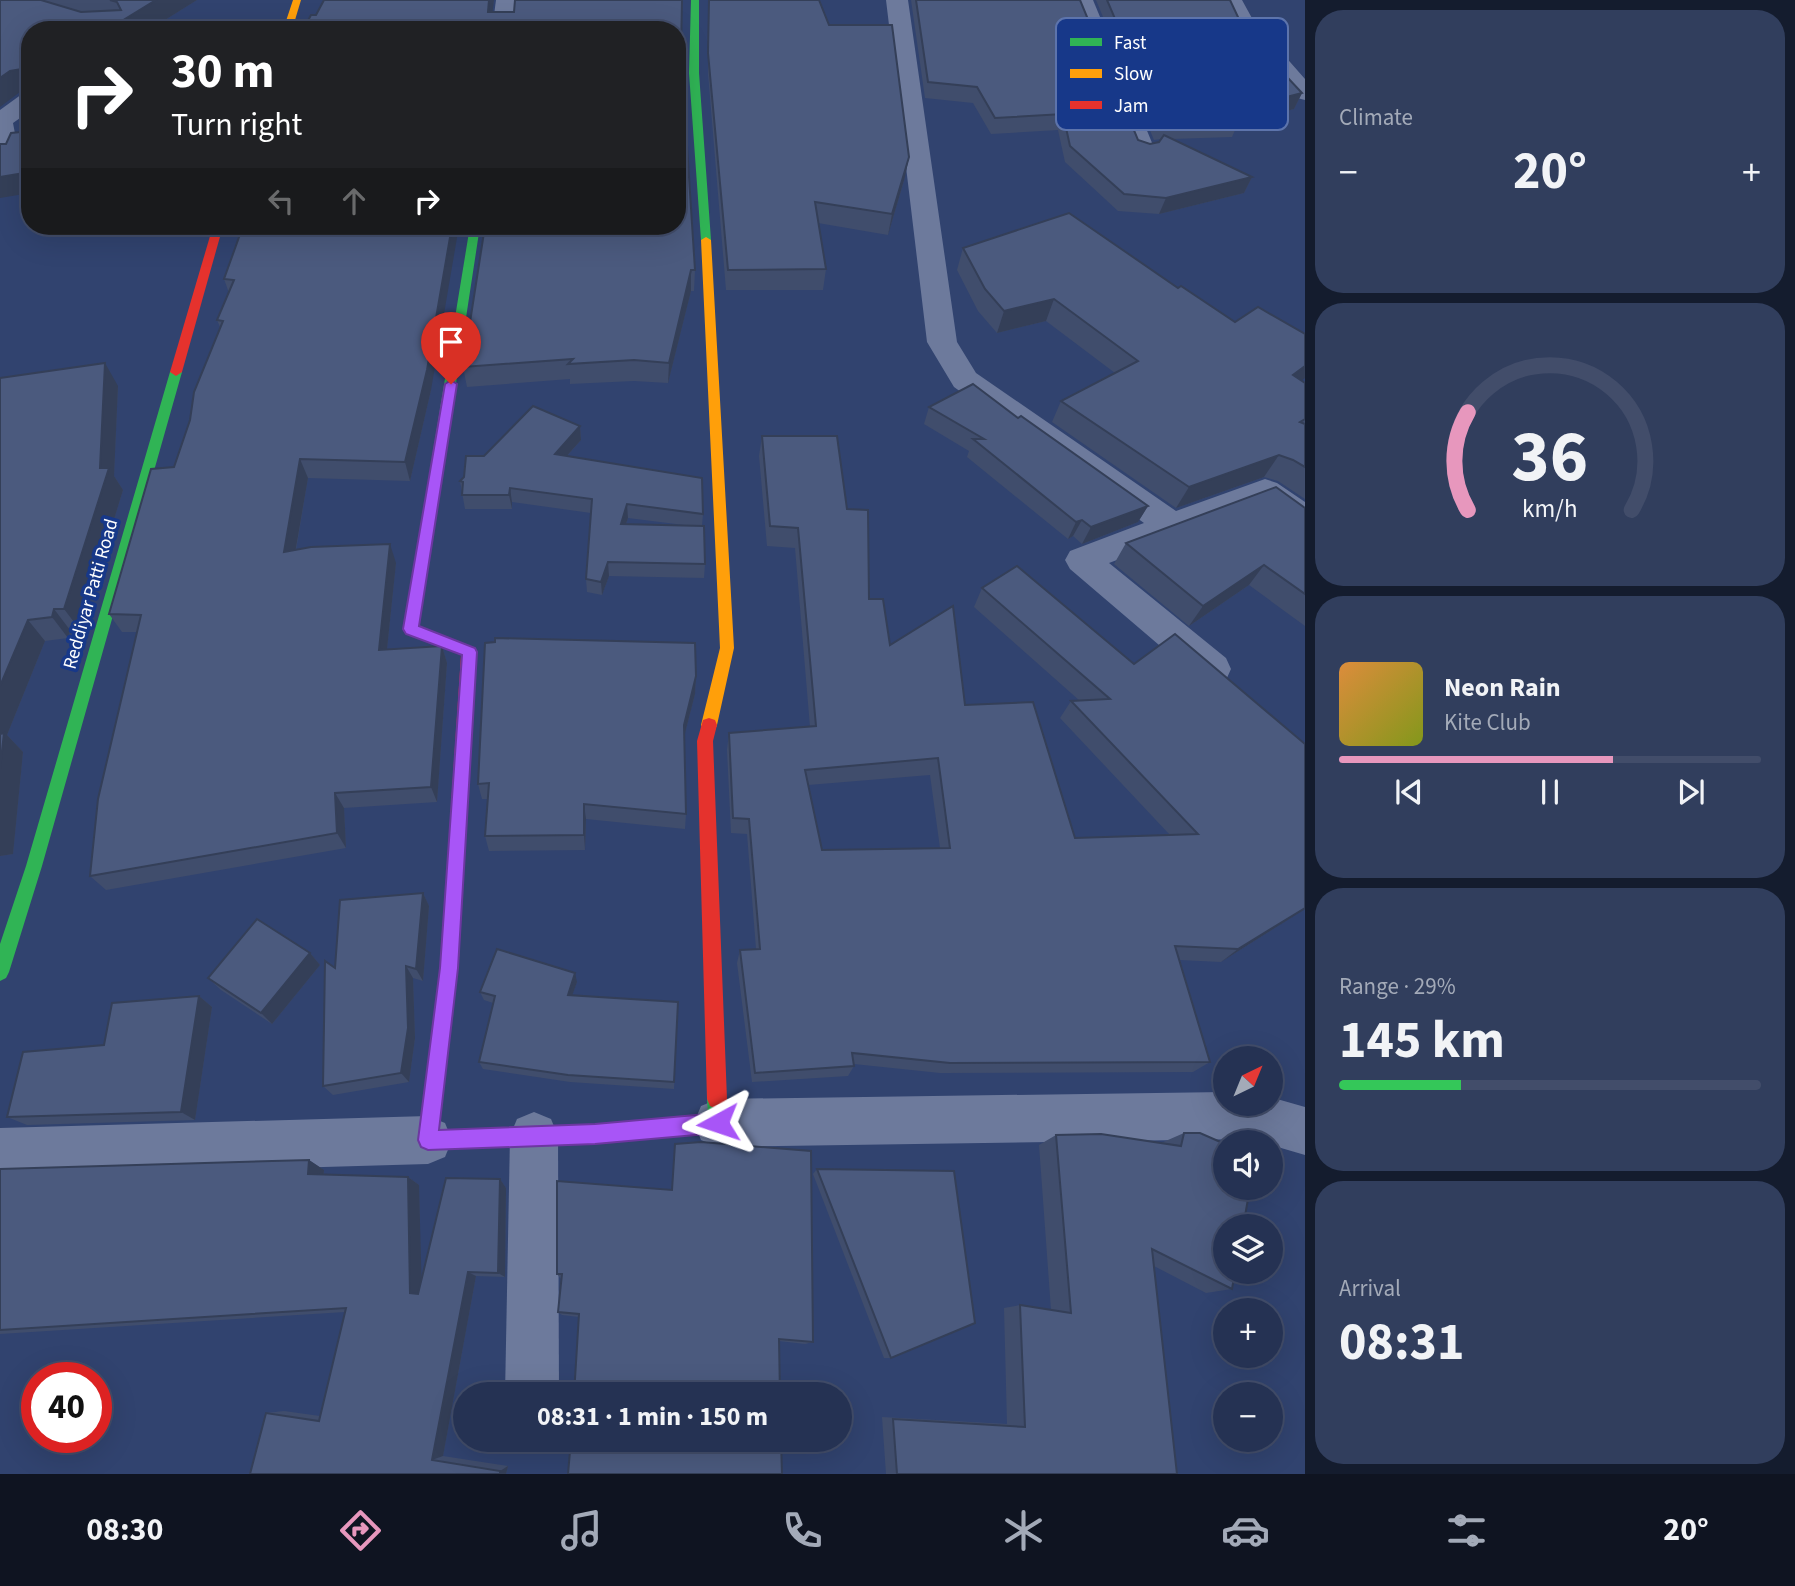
<!DOCTYPE html>
<html lang="en">
<head>
<meta charset="utf-8">
<style>
	body { margin:0; font-family:"Source Sans 3",sans-serif; background:#313e5d; color:#f1f3f6; height:100vh; display:flex; flex-direction:column; font-size:26px; white-space:nowrap }
	* { box-sizing:border-box; margin:0 }
	p { font-size:23px; color:#a3aab8 }
	.icon { flex:none; width:38px; height:38px; fill:none; stroke:currentColor; stroke-width:2; stroke-linecap:round; stroke-linejoin:round }
	.map { position:relative; flex:1; overflow:hidden }
	.side { display:flex; flex-direction:column; gap:10px; padding:10px; background:#141c2e; width:490px }
	.side>* { flex:none }
	.guide { position:absolute; left:21px; top:21px; width:665px; height:214px; border-radius:28px; box-shadow:0 7px 28px #0002,0 0 0 2px #424d6a; background:#202124; color:#fff; overflow:hidden }
	.needle { width:46px; rotate:43deg }
	.controls { position:absolute; left:1213px; top:1046px; display:grid; gap:14px }
	.controls a { display:grid; place-items:center; width:70px; height:70px; border-radius:50%; background:#253253; box-shadow:0 7px 28px #0002,0 0 0 2px #424d6a; font-size:35px }
	.speed { position:absolute; left:21px; top:1362px; display:flex; gap:14px; font-size:35px; font-weight:700; text-align:center }
	.speed>* { display:grid; place-content:center; width:91px; height:91px; border-radius:50%; background:#253253; box-shadow:0 7px 28px #0002,0 0 0 2px #424d6a; line-height:1 }
	.speed .limit { border:10px solid #d22; background:#fff; color:#111 }
	.pin { position:absolute; display:grid; place-items:center; width:60px; height:60px; color:#fff; margin:-72px -30px; border-radius:50% 50% 50% 0; rotate:-45deg; box-shadow:0 0 7px #0007 }
	.pin .icon { rotate:45deg }
	.me { position:absolute; width:77px; margin:-38px; rotate:265deg; stroke-linejoin:round; filter:drop-shadow(0 0 5px #0008) }
	.turn { display:flex; align-items:center; gap:24px; height:147px; padding:0 35px; font-size:32px }
	.turn .icon { width:91px; height:91px; stroke-width:2.5 }
	.turn b { display:block; font-size:49px; line-height:60px }
	.lanes { display:flex; align-items:center; height:66px; padding:0 35px; background:#0003; justify-content:center; gap:35px; direction:ltr }
	.lanes .off { opacity:.35 }
	.big { font-size:52px; font-weight:700; line-height:1.1 }
	.side .widget { flex:1; display:flex; flex-direction:column; justify-content:center; gap:10px; min-width:0; padding:0 24px; border-radius:28px; background:#313e5d }
	.side .dial { align-items:center; gap:0 }
	.dial svg { height:182px; overflow:visible; fill:none; stroke:#424d6a; stroke-width:7; stroke-linecap:round; text-anchor:middle }
	.dial text { fill:#f1f3f6; stroke:none }
	.song { display:flex; align-items:center; gap:21px }
	.cover { width:84px; height:84px; border-radius:10px; background:linear-gradient(135deg,hsl(30 70% 55%),hsl(70 70% 35%)) }
	.played { height:7px; border-radius:4px; background:linear-gradient(90deg,#e797bd 65%,#424d6a 65%) }
	.keys { display:flex; justify-content:space-around; direction:ltr }
	.heat { display:flex; justify-content:space-between; align-items:center; font-size:38px; direction:ltr }
	.charge { height:10px; border-radius:5px; background:linear-gradient(90deg,#34c759 29%,#424d6a 0) }
	.trip { position:absolute; left:453px; top:1382px; width:399px; height:70px; border-radius:35px; background:#253253; box-shadow:0 7px 28px #0002,0 0 0 2px #424d6a; font-weight:700; line-height:70px; text-align:center }
	.tab-bar { display:flex; height:112px; justify-content:space-around; align-items:center; background:#0f1421; color:#a3aab8 }
	.tab-bar .icon { width:49px; height:49px }
	.tab-bar .active { color:#e797bd }
	.tab-bar b { font-size:32px; color:#f1f3f6 }
	main { display:flex; flex:1; min-height:0 }
	.map>svg:first-child { display:block }
</style>
</head>
<body>
<main>
<div class="map">
<svg width="1305" height="1474" viewBox="0 0 1305 1474">
	<rect width="100%" height="100%" fill="#31436f"/>
	<g fill="none" stroke-linecap="round" stroke-linejoin="round">
		<g fill="#6d7a9c" fill-rule="evenodd">
			<polygon points="496,0 518,0 514,30 492,30"/>
			<polygon points="886,0 908,0 957,342 976,373 1176,511 1265,479 1277,483 1305,502 1305,531 1293,528 1262,505 1109,563 1226,658 1231,669 1226,680 1213,684 1200,680 1070,569 1065,560 1070,551 1144,523 954,387 927,342"/>
			<polygon points="1071,0 1093,0 1155,150 1152,155 1143,157 1134,155 1131,150"/>
			<polygon points="1220,0 1242,0 1253,20 1305,79 1305,100 1297,98 1236,28"/>
			<polygon points="30,92 30,111 13,123 19,155 16,160 0,161 0,110 22,94"/>
			<polygon points="1225,1092 1225,1104 1270,1104 1270,1097 1305,1107 1305,1155 1250,1139 718,1147 701,1140 694,1123 701,1106 718,1099"/>
			<polygon points="534,1112 551,1119 558,1136 559,1395 505,1395 510,1136 517,1119"/>
			<polygon points="428,1116 445,1123 452,1140 445,1157 428,1164 0,1176 0,1128"/>
		</g>
		<g fill="#30b455" fill-rule="evenodd">
			<polygon points="691,0 699,0 699,73 711,240 706,243 701,240 689,73"/>
			<polygon points="470,226 480,226 419,626 427,633 420,639 406,633 404,629"/>
			<polygon points="176,368 182,372 42,866 9,972 6,978 0,981 0,944 26,866 170,372"/>
			<path d="M450,949l6,3 3,6 -20,172 156,-6 113,-10 -1,-15 3,-7 7,-3 7,3c4,11 5,27 1,38l-7,3 -123,11 -167,6 -7,-3 -3,-7 23,-182 3,-6z"/>
		</g>
		<g fill="#ff9f0a" fill-rule="evenodd">
			<polygon points="293,0 301,0 292,30 283,30"/>
			<polygon points="706,237 711,240 734,648 717,725 715,730 703,730 701,725 720,648 701,240"/>
		</g>
		<g fill="#e5322d" fill-rule="evenodd">
			<polygon points="213,226 223,226 182,372 176,376 170,372"/>
			<polygon points="420,627 474,648 476,652 459,958 456,964 450,967 444,964 441,958 461,655 415,637 413,633 415,629"/>
			<polygon points="709,718 715,720 717,725 713,741 727,1099 724,1106 717,1109 710,1106 707,1099 697,741 703,720"/>
		</g>
	</g>
	<g fill="#404d6c" fill-rule="evenodd">
		<polygon points="0,0 197,0 149,30 30,30 30,91 20,92"/>
		<polygon points="324,0 494,0 492,12 514,12 515,0 682,0 681,54 695,270 694,291 691,291 668,383 634,381 570,384 570,379 467,387 463,367 485,226 677,226 677,30 303,30 311,15 316,15"/>
		<polygon points="709,0 819,0 829,25 905,177 888,235 818,223 826,269 823,290 726,290 708,73"/>
		<polygon points="911,0 1080,0 1138,140 1150,144 1159,142 1161,139 1154,140 1096,0 1230,0 1245,32 1270,63 1302,93 1294,109 1259,118 1238,120 1239,121 1232,137 1172,139 1252,177 1244,193 1159,214 1118,211 1065,162 1058,130 991,134 973,103 925,98"/>
		<polygon points="243,226 431,390 410,481 308,478 296,550 396,563 387,649 442,646 447,663 437,802 344,808 346,848 106,890 90,876 137,632 122,632 109,614 174,467 220,327 217,320 229,293 224,279"/>
		<polygon points="963,248 1301,380 1305,383 1305,499 1278,481 1264,477 1176,508 1052,422 1061,401 1115,373 1046,321 997,333 978,311 957,270"/>
		<polygon points="0,378 118,386 114,476 123,490 80,630 70,630 68,638 45,641 7,735 23,752 13,854 0,856"/>
		<polygon points="929,407 1018,418 1148,506 1138,522 1082,544 1073,536 1068,539 967,457 969,451 924,424"/>
		<path d="M580,426l1,14 -14,16 136,58 -1,12 3,38 -1,14 -95,-2 -7,19 -15,-3 -1,-13 5,-66 -79,-11v7h-47l-5,-28 24,-25zM628,518l56,7 -58,-1z"/>
		<path d="M762,436l85,73 22,90 21,46 75,60 110,133 95,-3 -110,-117 11,-17h9l-106,-94 8,-19 152,76 171,80v165l-84,53 -41,-2 30,102 -17,10 -253,1 -86,-9v2l-6,10 -96,6 -15,-119 3,-13 16,-1 -9,-115 -16,-1 -4,-83 2,-17 81,-6 -15,-179 -28,-2 -8,-90zM930,775l10,73 -118,2 -14,-65z"/>
		<polygon points="1305,508 1305,626 1249,585 1189,626 1114,564 1126,543"/>
		<polygon points="696,676 695,694 684,737 686,814 685,829 586,819 585,850 489,851 485,836 488,799 482,799 478,784"/>
		<polygon points="423,893 429,906 423,981 413,978 415,1038 409,1082 333,1095 323,1086 335,968"/>
		<polygon points="310,953 320,965 272,1024 221,990 208,978"/>
		<polygon points="577,982 572,995 678,1002 674,1089 570,1082 483,1069 479,1062 493,1003 484,1000 480,992"/>
		<polygon points="199,996 212,1007 195,1120 27,1125 7,1117"/>
		<polygon points="1184,1133 1232,1289 1206,1293 1154,1266 1177,1474 886,1474 882,1417 1007,1424 1004,1308 1020,1305 1051,1310 1039,1145 1056,1135 1161,1143"/>
		<polygon points="309,1160 324,1170 324,1175 408,1177 419,1185 421,1281 500,1179 506,1188 505,1277 476,1276 443,1456 508,1466 506,1474 250,1474 266,1413 284,1411 320,1416 345,1312 0,1334 0,1169"/>
		<polygon points="817,1169 891,1358 884,1358 813,1174"/>
		<polygon points="672,1190 813,1342 805,1344 779,1341 562,1315 558,1312 561,1279 557,1274"/>
	</g>
	<g fill="#343f58">
		<polygon points="156,0 197,0 149,30 107,30"/>
		<polygon points="489,0 494,0 491,24 492,30 489,30 488,12"/>
		<polygon points="30,64 30,91 20,92 0,107 0,78 10,71"/>
		<polygon points="1302,93 1294,109 1259,118 1267,102"/>
		<polygon points="909,157 905,177 888,235 892,214"/>
		<polygon points="30,172 30,193 0,198 0,177"/>
		<polygon points="1252,177 1244,193 1159,214 1166,198"/>
		<polygon points="452,226 459,226 431,390 410,481 405,462"/>
		<polygon points="691,270 691,291 668,383 669,363"/>
		<polygon points="1054,299 1046,321 997,333 1004,311"/>
		<polygon points="105,363 118,386 114,476 123,490 80,630 64,609 100,468"/>
		<polygon points="1305,366 1305,378 1279,396 1293,375"/>
		<polygon points="580,426 581,440 556,468 555,454"/>
		<polygon points="1279,455 1264,477 1176,508 1189,487"/>
		<polygon points="300,459 308,478 292,571 284,552"/>
		<polygon points="510,488 512,502 512,509 509,495"/>
		<polygon points="627,504 628,518 621,538 621,524"/>
		<polygon points="1148,506 1138,522 1082,544 1091,527"/>
		<polygon points="1082,520 1073,536 1068,539 1076,522"/>
		<polygon points="390,544 396,563 385,668 379,650"/>
		<polygon points="608,562 609,576 602,595 601,582"/>
		<polygon points="1264,565 1249,585 1189,626 1203,606"/>
		<polygon points="54,609 70,630 68,638 52,617"/>
		<polygon points="28,620 45,641 7,735 23,752 13,854 0,856 0,686"/>
		<polygon points="442,646 447,663 437,802 431,787"/>
		<polygon points="696,676 695,694 683,741 684,725"/>
		<polygon points="335,793 344,808 346,848 337,833"/>
		<polygon points="584,804 586,819 585,850 584,835"/>
		<polygon points="423,893 429,906 423,981 416,969"/>
		<polygon points="1305,908 1305,909 1221,962 1238,949"/>
		<polygon points="310,953 320,965 272,1024 261,1013"/>
		<polygon points="406,966 413,978 415,1038 409,1082 401,1073"/>
		<polygon points="575,973 577,982 569,1004 568,995"/>
		<polygon points="199,996 212,1007 195,1120 181,1112"/>
		<polygon points="309,1160 324,1170 323,1183 308,1174"/>
		<polygon points="408,1177 419,1185 422,1297 410,1293"/>
		<polygon points="500,1179 506,1188 505,1277 498,1273"/>
		<polygon points="468,1272 476,1276 443,1456 432,1460"/>
		<polygon points="508,1466 506,1474 500,1474 500,1471"/>
	</g>
	<g fill="#4b5a7e" stroke="#343f58" stroke-width="2" fill-rule="evenodd">
		<polygon points="0,0 41,0 81,12 121,10 117,2 110,0 156,0 107,30 30,30 30,64 22,69 10,71 0,78"/>
		<polygon points="324,0 489,0 488,12 514,12 515,0 682,0 681,53 695,270 691,270 669,363 634,360 568,364 573,359 463,367 485,226 677,226 677,30 578,30 579,21 491,22 489,30 303,30 311,15 316,15"/>
		<polygon points="709,0 819,0 829,25 892,25 909,157 892,214 815,202 826,269 728,270 708,53"/>
		<polygon points="916,0 1080,0 1138,140 1150,144 1159,142 1164,135 1252,177 1166,198 1124,194 1070,146 1063,114 995,118 977,87 928,82"/>
		<polygon points="1107,0 1230,0 1245,32 1270,63 1274,63 1302,93 1267,102 1228,106 1239,121 1160,124"/>
		<polygon points="30,131 30,172 0,177 0,144 6,144 11,133"/>
		<polygon points="1069,213 1178,288 1181,286 1235,322 1258,307 1305,334 1305,366 1293,375 1305,383 1305,419 1300,422 1305,424 1305,467 1293,460 1279,455 1189,487 1061,401 1138,361 1054,299 1004,311 985,289 963,248"/>
		<polygon points="243,226 452,226 427,370 405,462 300,459 284,552 311,547 390,544 379,650 442,646 431,787 335,793 337,833 90,876 98,799 141,615 109,614 151,469 174,467 190,420 194,392 223,321 217,320 234,280 224,279"/>
		<polygon points="105,363 100,468 109,468 64,609 54,609 52,617 28,620 0,686 0,378"/>
		<polygon points="973,384 1018,418 1021,416 1148,506 1091,527 1082,520 1076,522 973,439 984,439 929,407"/>
		<polygon points="533,406 580,426 555,454 702,478 703,514 627,504 621,524 704,526 705,564 608,562 601,582 586,579 592,499 510,488 509,495 462,495 463,482 460,481 464,477 466,456 484,456"/>
		<path d="M762,436h75l10,73 21,1 1,89h14l7,46 63,-39 12,99 68,-3 42,136 123,-4 -127,-133 39,-2 -128,-111 35,-22 117,98 41,-30 130,110v164l-67,41 -63,-3 35,116 -260,1 -98,-10 2,13 -99,7 -15,-123 20,-1 -11,-130 -16,-1 -4,-85 87,-7 -18,-198 -28,-2zM938,758l12,90 -128,2 -17,-80z"/>
		<polygon points="1276,487 1305,508 1305,594 1264,565 1203,606 1126,543"/>
		<polygon points="495,638 695,643 696,676 684,725 686,814 584,804 584,835 485,836 489,783 478,784 485,643 495,642"/>
		<polygon points="4,733 0,769 0,734"/>
		<polygon points="423,893 416,969 406,966 408,1028 401,1073 323,1086 325,961 335,968 340,900"/>
		<polygon points="257,919 310,953 261,1013 208,978"/>
		<polygon points="497,949 575,973 568,995 678,1002 674,1082 568,1075 479,1062 495,996 480,992"/>
		<polygon points="199,996 181,1112 7,1117 23,1052 104,1045 112,1003"/>
		<polygon points="1184,1133 1200,1133 1225,1144 1225,1188 1250,1188 1243,1227 1225,1227 1225,1272 1235,1272 1232,1289 1152,1249 1177,1474 897,1474 893,1419 1025,1427 1020,1305 1071,1313 1056,1135 1101,1134 1181,1146"/>
		<polygon points="701,1142 811,1151 813,1342 779,1339 780,1395 574,1395 579,1314 558,1312 562,1274 557,1274 557,1181 672,1190 675,1144"/>
		<polygon points="309,1160 308,1174 408,1177 410,1293 418,1294 446,1178 500,1179 498,1273 468,1272 432,1460 500,1471 500,1474 250,1474 266,1413 319,1421 346,1308 0,1330 0,1169"/>
		<polygon points="817,1169 954,1171 975,1323 891,1358"/>
		<polygon points="571,1440 781,1440 782,1474 568,1474"/>
	</g>
	<polygon fill="#a855f7" stroke="#6d37a1" stroke-width="2" points="451,380 457,384 419,626 475,648 477,652 458,968 439,1130 595,1124 718,1113 725,1116 728,1123 725,1130 718,1133 595,1144 428,1150 421,1147 418,1140 440,968 462,655 406,634 403,629 445,384"/>
	<g text-anchor="middle" dominant-baseline="central" stroke-width="7" stroke-linejoin="round" paint-order="stroke">
		<g font-size="19" fill="#fff" stroke="#173889">
			<text transform="translate(91 594) rotate(-74)">Reddiyar Patti Road</text>
		</g>
	</g>
	<rect x="1056" y="18" width="232" height="112" rx="10" fill="#173889" stroke="#5d74ac" stroke-width="2"/>
	<rect x="1070" y="38" width="32" height="8" fill="#30b455"/>
	<rect x="1070" y="69" width="32" height="9" fill="#ff9f0a"/>
	<rect x="1070" y="101" width="32" height="8" fill="#e5322d"/>
	<g font-size="19" fill="#fff">
		<text x="1114" y="49">Fast</text>
		<text x="1114" y="80">Slow</text>
		<text x="1114" y="112">Jam</text>
	</g>
</svg>
<div class="controls">
<a><svg class="needle" viewBox="-14 -14 28 28"><path d="M0-13l5 13h-10z" fill="#e53935"/><path d="M0 13l5-13h-10z" fill="#a3aab8"/></svg></a>
<a><svg class="icon" aria-label="sound" viewBox="0 0 24 24"><path d="M4 9h4l5-4v14l-5-4H4zM17 9q2 3 0 6"/></svg></a>
<a><svg class="icon" aria-label="layers" viewBox="0 0 24 24"><path d="M12 4l9 5-9 5-9-5zM3 14l9 5 9-5"/></svg></a>
<a>+</a>
<a>−</a>
</div>
<div class="speed"><div class="limit">40</div></div>
<div class="pin" style="left:451px;top:384px;background:#d93025"><svg class="icon" aria-label="arrive" viewBox="0 0 24 24"><path d="M6 21V4h12l-3 4 3 4H6"/></svg></div>
<svg class="me" style="left:718px;top:1123px" viewBox="-20 -20 40 40"><path d="M0-17L14 15 0 8-14 15z" fill="#a855f7" stroke="#fff" stroke-width="4"/></svg>
<div class="trip">08:31 · 1 min · 150 m</div>
<div class="guide">
<div class="turn"><svg class="icon" aria-label="right" viewBox="0 0 24 24"><path d="M7 20v-9h11M14 6l5 5-5 5"/></svg><div><b>30 m</b>Turn right</div></div>
<div class="lanes"><svg class="icon off" aria-label="left" viewBox="0 0 24 24"><path d="M17 20v-9H6M10 6l-5 5 5 5"/></svg><svg class="icon off" aria-label="ahead" viewBox="0 0 24 24"><path d="M12 20V5M6 11l6-6 6 6"/></svg><svg class="icon" aria-label="right" viewBox="0 0 24 24"><path d="M7 20v-9h11M14 6l5 5-5 5"/></svg></div>
</div>
</div>
<section class="side">
<div class="widget"><p>Climate</p>
<div class="heat"><a>−</a><b class="big">20°</b><a>+</a></div>
</div>
<div class="widget dial"><svg viewBox="0 0 100 80">
<path d="M14 69A42 42 0 1 1 86 69"/>
<path d="M14 69A42 42 0 0 1 14 26" stroke="#e797bd"/>
<text x="50" y="56" font-size="32" font-weight="700">36</text>
<text x="50" y="72" font-size="11">km/h</text>
</svg></div>
<div class="widget">
<div class="song"><i class="cover"></i><div><b>Neon Rain</b><p>Kite Club</p></div></div>
<div class="played"></div>
<div class="keys"><svg class="icon" aria-label="previous" viewBox="0 0 24 24"><path d="M18 5L8 12l10 7zM5 5v14"/></svg><svg class="icon" aria-label="pause" viewBox="0 0 24 24"><path d="M8 5v14M16 5v14"/></svg><svg class="icon" aria-label="next" viewBox="0 0 24 24"><path d="M6 5l10 7-10 7zM19 5v14"/></svg></div>
</div>
<div class="widget"><p>Range · 29%</p><b class="big">145 km</b><div class="charge"></div></div>
<div class="widget"><p>Arrival</p><b class="big">08:31</b></div>
</section>
</main>
<nav class="tab-bar">
<b>08:30</b>
<svg class="icon active" aria-label="directions" viewBox="0 0 24 24"><path d="M12 3l9 9-9 9-9-9zM9 14v-3h6M13 9l2 2-2 2"/></svg>
<svg class="icon" aria-label="music" viewBox="0 0 24 24"><path d="M9 18V5l10-2v13"/><circle cx="6" cy="18" r="3"/><circle cx="16" cy="16" r="3"/></svg>
<svg class="icon" aria-label="phone" viewBox="0 0 24 24"><path d="M5 4h4l2 5-3 2q2 4 5 5l2-3 5 2v4C11 20 4 13 5 4z"/></svg>
<svg class="icon" aria-label="climate" viewBox="0 0 24 24"><path d="M12 3v18M4 7l16 10M4 17L20 7"/></svg>
<svg class="icon" aria-label="car" viewBox="0 0 24 24"><path d="M5 17H2v-5l4-1 3-4h7l3 4 3 1v5h-3M9 17h6M6 11h13"/><circle cx="7" cy="17" r="2"/><circle cx="17" cy="17" r="2"/></svg>
<svg class="icon" aria-label="filters" viewBox="0 0 24 24"><path d="M4 7h16M4 17h16"/><circle cx="9" cy="7" r="2"/><circle cx="15" cy="17" r="2"/></svg>
<b>20°</b>
</nav>
</body>
</html>
